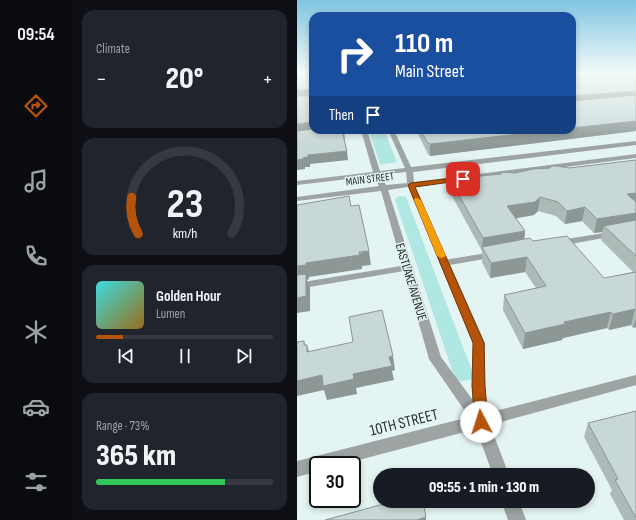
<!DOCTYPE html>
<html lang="en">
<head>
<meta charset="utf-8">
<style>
	body { margin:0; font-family:"Sofia Sans Condensed",sans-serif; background:#20242c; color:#f1f3f6; height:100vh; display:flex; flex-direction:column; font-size:15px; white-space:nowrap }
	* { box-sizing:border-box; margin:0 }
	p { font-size:13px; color:#9ea1a6 }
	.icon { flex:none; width:22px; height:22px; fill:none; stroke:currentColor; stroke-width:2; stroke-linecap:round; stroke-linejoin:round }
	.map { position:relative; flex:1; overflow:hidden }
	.details { display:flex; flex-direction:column; gap:10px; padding:10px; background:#0d0f14; width:225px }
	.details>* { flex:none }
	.guide { position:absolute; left:12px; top:12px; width:267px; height:122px; border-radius:12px; box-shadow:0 2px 6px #0003; background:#1a4fa0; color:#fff; overflow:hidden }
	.speed { position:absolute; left:12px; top:456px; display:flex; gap:8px; font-size:20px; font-weight:700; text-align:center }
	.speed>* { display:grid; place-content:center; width:52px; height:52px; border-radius:50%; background:#171b24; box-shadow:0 2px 6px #0003; line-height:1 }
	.speed .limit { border:2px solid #111; border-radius:6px; background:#fff; color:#111 }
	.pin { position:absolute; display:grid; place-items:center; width:34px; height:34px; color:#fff; margin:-17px; border-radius:8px; box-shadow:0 2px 6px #0006 }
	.me { position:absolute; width:44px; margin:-22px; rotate:355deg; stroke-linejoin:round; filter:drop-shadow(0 0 3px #0008) }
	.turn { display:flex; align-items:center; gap:14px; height:84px; padding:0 20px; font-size:18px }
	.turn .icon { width:52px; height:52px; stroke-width:2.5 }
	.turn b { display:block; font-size:28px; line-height:34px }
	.then { display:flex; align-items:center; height:38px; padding:0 20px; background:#0003; gap:8px; font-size:15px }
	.big { font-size:30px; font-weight:800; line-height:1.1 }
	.details .widget { flex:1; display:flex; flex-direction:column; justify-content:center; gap:6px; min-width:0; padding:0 14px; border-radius:12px; background:#20242c }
	.details .dial { align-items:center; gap:0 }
	.dial svg { height:104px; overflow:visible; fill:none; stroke:#363941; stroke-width:7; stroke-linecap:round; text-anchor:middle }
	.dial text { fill:#f1f3f6; stroke:none }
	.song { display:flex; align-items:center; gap:12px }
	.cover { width:48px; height:48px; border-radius:6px; background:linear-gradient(135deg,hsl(180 70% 55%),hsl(40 70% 35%)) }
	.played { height:4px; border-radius:2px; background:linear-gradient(90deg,#b45309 15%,#363941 15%) }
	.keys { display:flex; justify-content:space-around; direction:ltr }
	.heat { display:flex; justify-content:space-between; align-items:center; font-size:22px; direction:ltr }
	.charge { height:6px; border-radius:3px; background:linear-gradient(90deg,#34c759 73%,#363941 0) }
	.trip { position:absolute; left:76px; top:468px; width:222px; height:40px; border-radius:20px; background:#171b24; box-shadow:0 2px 6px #0003; font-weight:800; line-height:40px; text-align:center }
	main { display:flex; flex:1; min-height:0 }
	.tabs { display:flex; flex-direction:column; width:72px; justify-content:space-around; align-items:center; background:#090b0e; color:#9ea1a6 }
	.tabs .icon { width:28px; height:28px }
	.tabs .active { color:#b45309 }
	.tabs b { font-size:18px; color:#f1f3f6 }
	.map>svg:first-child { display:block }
</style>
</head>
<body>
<main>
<nav class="tabs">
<b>09:54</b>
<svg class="icon active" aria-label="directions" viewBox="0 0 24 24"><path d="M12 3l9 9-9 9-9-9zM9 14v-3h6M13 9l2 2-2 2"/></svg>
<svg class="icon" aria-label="music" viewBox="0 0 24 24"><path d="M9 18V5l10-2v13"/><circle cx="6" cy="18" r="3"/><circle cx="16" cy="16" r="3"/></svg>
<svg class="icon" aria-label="phone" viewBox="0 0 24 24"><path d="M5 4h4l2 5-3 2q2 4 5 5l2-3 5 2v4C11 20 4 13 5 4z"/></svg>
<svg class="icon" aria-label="climate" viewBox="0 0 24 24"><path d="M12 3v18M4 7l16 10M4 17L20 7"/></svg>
<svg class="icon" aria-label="car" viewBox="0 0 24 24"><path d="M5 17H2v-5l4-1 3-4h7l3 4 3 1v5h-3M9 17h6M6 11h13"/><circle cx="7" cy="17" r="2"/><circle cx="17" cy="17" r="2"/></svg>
<svg class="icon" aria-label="filters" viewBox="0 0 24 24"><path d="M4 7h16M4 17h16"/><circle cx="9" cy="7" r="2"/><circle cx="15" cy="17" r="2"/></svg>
</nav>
<section class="details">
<div class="widget"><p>Climate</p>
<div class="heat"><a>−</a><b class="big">20°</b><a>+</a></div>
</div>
<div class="widget dial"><svg viewBox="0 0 100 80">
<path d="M14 69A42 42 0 1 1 86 69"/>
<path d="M14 69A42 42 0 0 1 9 41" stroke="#b45309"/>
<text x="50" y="56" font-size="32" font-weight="700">23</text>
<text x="50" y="72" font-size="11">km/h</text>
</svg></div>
<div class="widget">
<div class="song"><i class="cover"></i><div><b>Golden Hour</b><p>Lumen</p></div></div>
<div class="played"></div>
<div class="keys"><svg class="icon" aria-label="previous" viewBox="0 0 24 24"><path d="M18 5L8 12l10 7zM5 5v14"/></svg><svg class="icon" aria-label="pause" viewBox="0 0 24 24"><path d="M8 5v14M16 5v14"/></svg><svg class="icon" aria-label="next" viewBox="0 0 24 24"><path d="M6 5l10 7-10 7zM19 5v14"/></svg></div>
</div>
<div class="widget"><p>Range · 73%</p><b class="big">365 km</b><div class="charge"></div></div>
</section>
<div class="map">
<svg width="339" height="520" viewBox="0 0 339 520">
	<rect width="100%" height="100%" fill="#e3f4f2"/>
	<g fill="#afe7e2">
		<polygon points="72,130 87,130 100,162 83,165"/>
		<polygon points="104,196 109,197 177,376 176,379 159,382 98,200 100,197"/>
	</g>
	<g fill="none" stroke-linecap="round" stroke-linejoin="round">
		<g fill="#9da4a3" fill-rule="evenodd">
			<polygon points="48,130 68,130 65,132 35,135 32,133 35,131"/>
			<polygon points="339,228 339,232 263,246 259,243 263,240"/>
			<polygon points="196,252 199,253 200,255 199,257 147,266 142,263 147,260"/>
			<polygon points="110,265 113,266 115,268 113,270 0,289 0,283"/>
		</g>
		<g fill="#9da4a3" fill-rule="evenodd">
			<path d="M64,130h6l13,41 25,-3 -17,-38h6l17,37 225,-26v4l-223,27 1,10 222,-28v4l-221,28 70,157v43l2,27 149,-38v10l-146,40 19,50h-16l-17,-46 -136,36h-22v6l-21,6v-16l172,-44 -40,-58 -48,-168 -84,10v-4l82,-11 -5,-10 -77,9v-4l76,-9zM109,172l1,11 -21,2 -5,-10zM111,187l65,156 -1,56 -31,-42 -53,-167z"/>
			<polygon points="204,501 222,501 229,520 211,520"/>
		</g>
	</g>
	<g fill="#acbab8" fill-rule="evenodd">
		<polygon points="339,73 339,131 133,156 131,154 119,130 275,130"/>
		<path d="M339,160v167l-3,1 -2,-3 -22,5 -2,-2 -44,10 -1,2 -39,9 -20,-39 1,-15 32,-7 -11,-16 -35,6 -8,-16v-11l-31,-57v-13l64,-8 54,-5zM241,211l18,5 9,8 17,-3 12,12 8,-1 -1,8 32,32 -29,6 -71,-37 -9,-2 1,-8 -9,-13 18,-3z"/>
		<polygon points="339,411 339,520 327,520 313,494 315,490 287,437 291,423"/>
	</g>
	<g fill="#8c9796">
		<polygon points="14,89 16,96 0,97 0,90"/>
		<polygon points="339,91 339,100 275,106 275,99 276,96"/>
		<polygon points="339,121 339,131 133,156 133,144 257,130 275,130 275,128"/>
		<polygon points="16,122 16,130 0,132 0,124"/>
		<polygon points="45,131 47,131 48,140 46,140"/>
		<polygon points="50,151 51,160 13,164 13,167 8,167 8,169 0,170 0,160 11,155"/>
		<polygon points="339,193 339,206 330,194"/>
		<polygon points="243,197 241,211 237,215 209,220 210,206"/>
		<polygon points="288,207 285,221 268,224 270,211"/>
		<polygon points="339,213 339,226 307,226 305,232 297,233 300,219"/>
		<polygon points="228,231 227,245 185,248 186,238"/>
		<polygon points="72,251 74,265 65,266 65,269 12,277 12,279 10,280 13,288 13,311 0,313 0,266 9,263"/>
		<polygon points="230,257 228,272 193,278 194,263"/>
		<polygon points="338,309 334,325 312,330 316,314"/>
		<polygon points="314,312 310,328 266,338 265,340 226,349 228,333 267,322"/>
		<polygon points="339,318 339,327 336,328"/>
		<polygon points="7,341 10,351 10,345 14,359 14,366 11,355 11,359 7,345"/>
		<polygon points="96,356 98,370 95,371 97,380 59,388 60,394 30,400 27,390 0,396 0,381 25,375 56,374 92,357"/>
		<polygon points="129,517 129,520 119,520"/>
	</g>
	<g fill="#c8d8d6" stroke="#8c9796">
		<polygon points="0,73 16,73 16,90 14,89 0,90"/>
		<polygon points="275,73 339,73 339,91 276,96 275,99"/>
		<polygon points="16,91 16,122 0,124 0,96 15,96"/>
		<polygon points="339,95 339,121 275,128 275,99 276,101"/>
		<polygon points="16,129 16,130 46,130 47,131 45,131 50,151 11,155 11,157 6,158 6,159 0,160 0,131"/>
		<polygon points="124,130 257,130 133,144 130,142"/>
		<polygon points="339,160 339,193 330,194 339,202 339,213 300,219 288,207 270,211 261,202 243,197 238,202 210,206 228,231 186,238 154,181 180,177 183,176 204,174 206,172 218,173 236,169 253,168 255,166 260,166 272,168"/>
		<polygon points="52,196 54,206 62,205 72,251 62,252 63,255 9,263 9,265 0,266 0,205"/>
		<polygon points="339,220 339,256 307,226"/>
		<polygon points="270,236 307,278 339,272 339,310 338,309 316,314 314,312 267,322 268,324 228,333 207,295 249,286 230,257 194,263 185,247 233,238 236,241"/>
		<polygon points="9,274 9,296 0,298 0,275"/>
		<polygon points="85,310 96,356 92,357 95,366 56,374 57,379 26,386 25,375 0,381 0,342 7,341 7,345 10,345 10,352 56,342 52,317"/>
		<polygon points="339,411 339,518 318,480 321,479 291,423"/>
		<polygon points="94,501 126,501 129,517 119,520 28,520 94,502"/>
	</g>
	<linearGradient id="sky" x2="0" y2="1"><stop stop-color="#80c5e1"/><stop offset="0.5" stop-color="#f2faf9"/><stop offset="1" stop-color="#f2faf9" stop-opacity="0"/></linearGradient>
	<rect width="339" height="146" fill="url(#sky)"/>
	<polygon fill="#b45309" stroke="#753606" points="166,177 168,177 168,180 118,187 187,343 188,386 191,422 189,426 184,428 180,426 178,422 175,386 176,343 111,185 114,183"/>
	<polygon fill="#f59e0b" points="118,198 120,198 124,200 149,256 147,257 144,258 140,256 117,200"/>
	<g text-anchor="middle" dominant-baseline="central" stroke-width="3" stroke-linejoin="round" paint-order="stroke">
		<g font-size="11" fill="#262c2c" stroke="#e3f4f2">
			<text transform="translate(73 179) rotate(-7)">MAIN STREET</text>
		</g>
		<g font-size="13" fill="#262c2c" stroke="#e3f4f2">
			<text transform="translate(114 282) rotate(73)">EASTLAKE AVENUE</text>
		</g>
		<g font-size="16" fill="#262c2c" stroke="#e3f4f2">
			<text transform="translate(107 423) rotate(-14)">10TH STREET</text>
		</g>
	</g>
</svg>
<div class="speed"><div class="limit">30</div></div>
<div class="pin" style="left:166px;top:179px;background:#d93025"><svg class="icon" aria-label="arrive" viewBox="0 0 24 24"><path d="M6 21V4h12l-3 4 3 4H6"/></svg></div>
<svg class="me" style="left:184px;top:422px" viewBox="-20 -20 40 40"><circle r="19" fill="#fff"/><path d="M0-13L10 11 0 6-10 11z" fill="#b45309"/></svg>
<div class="trip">09:55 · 1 min · 130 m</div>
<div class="guide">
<div class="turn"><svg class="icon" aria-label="right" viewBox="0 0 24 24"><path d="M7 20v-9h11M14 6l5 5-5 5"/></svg><div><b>110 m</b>Main Street</div></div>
<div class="then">Then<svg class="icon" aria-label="arrive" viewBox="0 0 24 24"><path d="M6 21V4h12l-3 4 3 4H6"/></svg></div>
</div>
</div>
</main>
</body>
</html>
